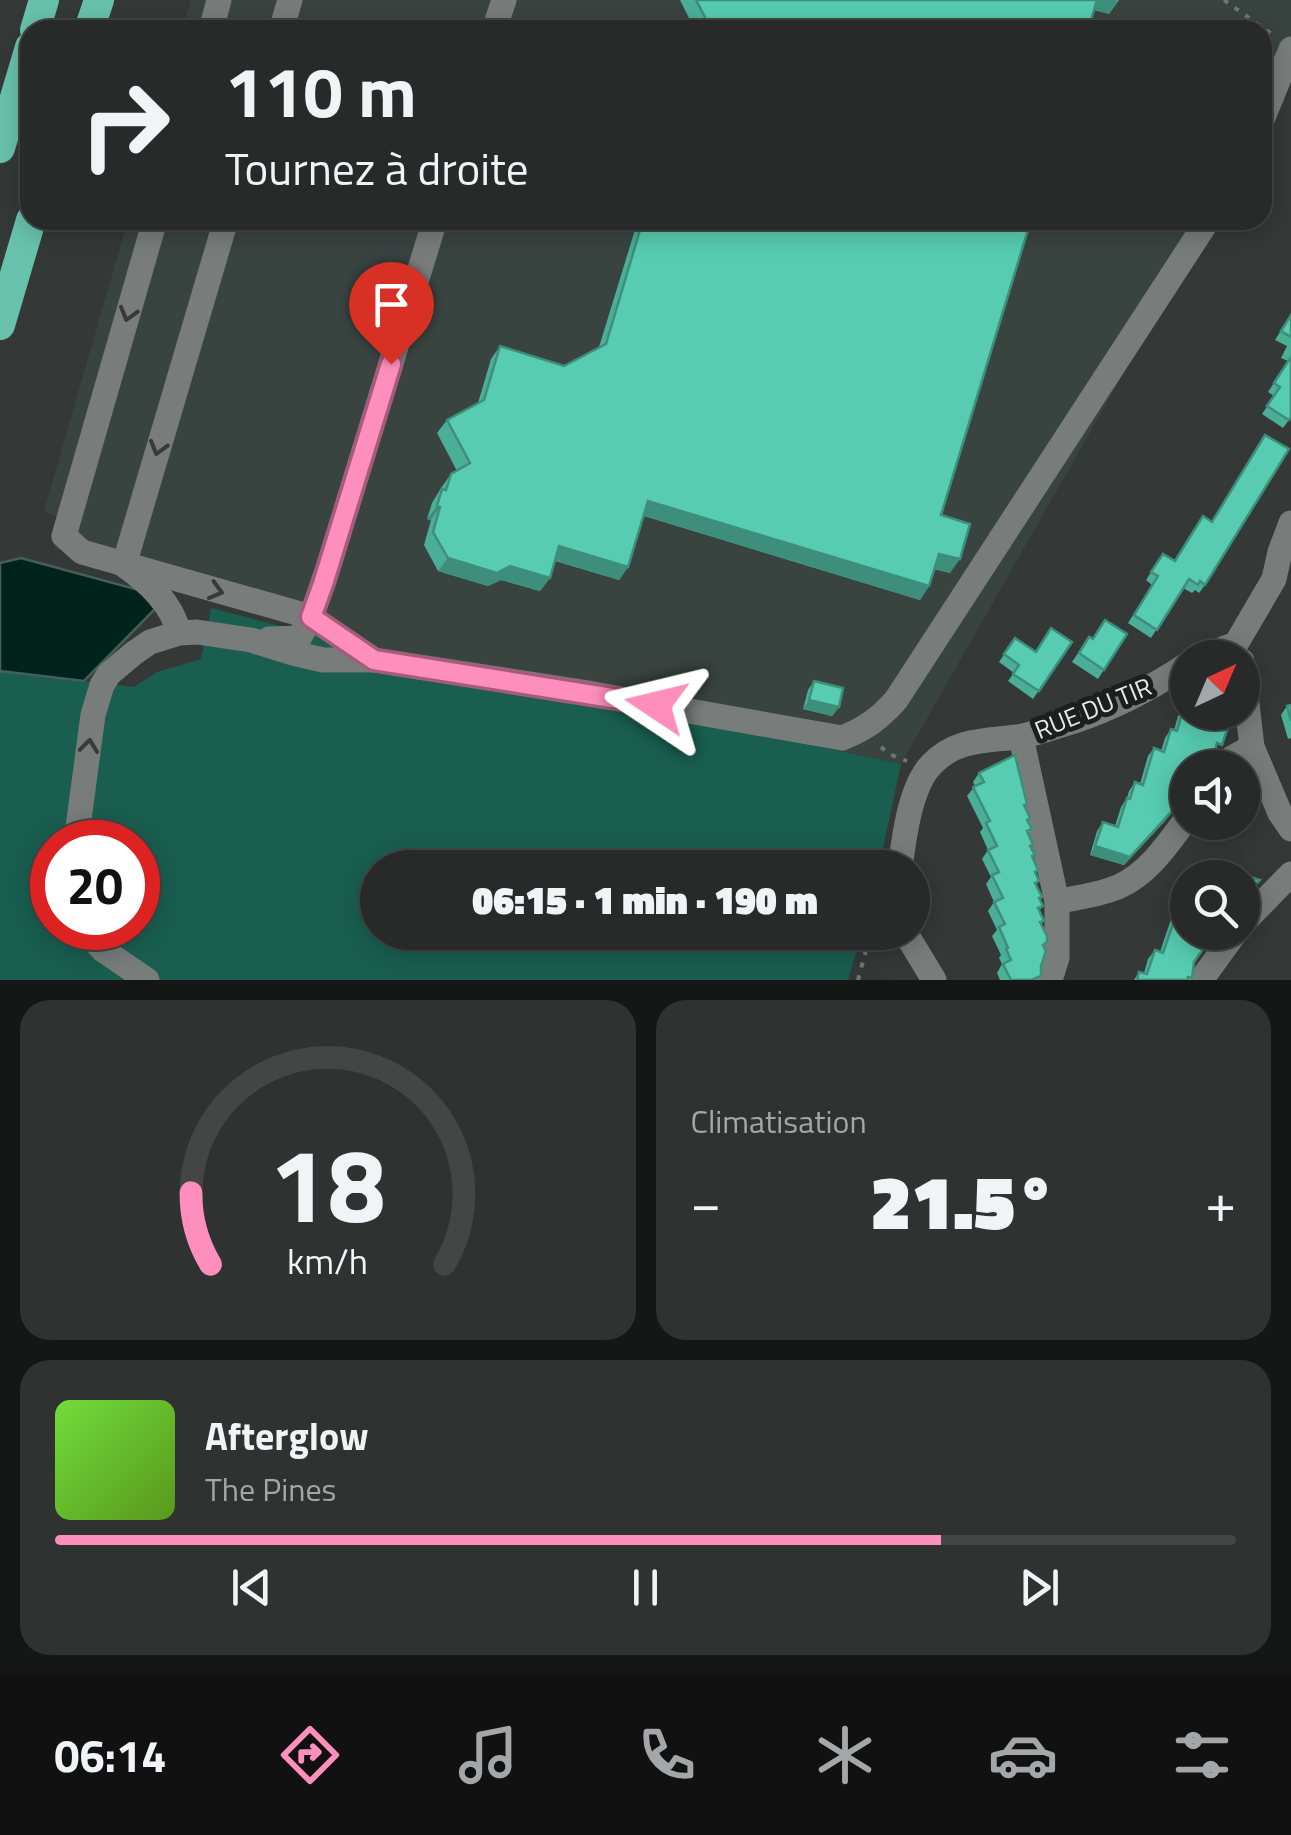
<!DOCTYPE html>
<html lang="fr">
<head>
<meta charset="utf-8">
<style>
	body { margin:0; font-family:"Titillium Web",sans-serif; background:#2f3230; color:#f1f3f6; height:100vh; display:flex; flex-direction:column; font-size:38px; white-space:nowrap }
	* { box-sizing:border-box; margin:0 }
	p { font-size:32px; color:#a4a7a8 }
	.icon { flex:none; width:55px; height:55px; fill:none; stroke:currentColor; stroke-width:2; stroke-linecap:round; stroke-linejoin:round }
	.map { position:relative; height:980px; overflow:hidden }
	.details { display:flex; flex-direction:column; gap:20px; padding:20px; background:#151716; flex:1 }
	.details>* { flex:none }
	.banner { position:absolute; left:20px; top:20px; width:1252px; height:210px; border-radius:30px; box-shadow:0 5px 25px #0003,0 0 0 2px #434645; background:#272a28; color:#f1f3f6; overflow:hidden }
	.needle { width:65px; rotate:44deg }
	.fabs { position:absolute; left:1170px; top:640px; display:grid; gap:20px }
	.fabs a { display:grid; place-items:center; width:90px; height:90px; border-radius:50%; background:#272a28; box-shadow:0 5px 25px #0003,0 0 0 2px #434645; font-size:50px }
	.speed { position:absolute; left:30px; top:820px; display:flex; gap:20px; font-size:50px; font-weight:700; text-align:center }
	.speed>* { display:grid; place-content:center; width:130px; height:130px; border-radius:50%; background:#272a28; box-shadow:0 5px 25px #0003,0 0 0 2px #434645; line-height:1 }
	.speed .limit { border:15px solid #d22; background:#fff; color:#111 }
	.pin { position:absolute; display:grid; place-items:center; width:85px; height:85px; color:#fff; margin:-102px -42px; border-radius:50% 50% 50% 0; rotate:-45deg; box-shadow:0 0 10px #0007 }
	.pin .icon { rotate:45deg }
	.me { position:absolute; width:110px; margin:-55px; rotate:280deg; stroke-linejoin:round; filter:drop-shadow(0 0 8px #0008) }
	.turn { display:flex; align-items:center; gap:35px; height:210px; padding:0 40px; font-size:45px }
	.turn .icon { width:130px; height:130px; stroke-width:2.5 }
	.turn b { display:block; font-size:70px; line-height:85px }
	.big { font-size:75px; font-weight:800; line-height:1.1 }
	.details .tile { flex:1; display:flex; flex-direction:column; justify-content:center; gap:15px; min-width:0; padding:0 35px; border-radius:30px; background:#2f3230 }
	.details .dial { align-items:center; gap:0 }
	.dial svg { height:260px; overflow:visible; fill:none; stroke:#434645; stroke-width:7; stroke-linecap:round; text-anchor:middle }
	.dial text { fill:#f1f3f6; stroke:none }
	.song { display:flex; align-items:center; gap:30px }
	.cover { width:120px; height:120px; border-radius:15px; background:linear-gradient(135deg,hsl(100 70% 55%),hsl(90 70% 35%)) }
	.played { height:10px; border-radius:5px; background:linear-gradient(90deg,#fe8ebc 75%,#434645 75%) }
	.keys { display:flex; justify-content:space-around; direction:ltr }
	.heat { display:flex; justify-content:space-between; align-items:center; font-size:55px; direction:ltr }
	.details .tiles { flex:1; display:grid; gap:20px; grid-template-columns:1fr 1fr }
	.tile:last-child { grid-column:span 2 }
	.trip { position:absolute; left:360px; top:850px; width:570px; height:100px; border-radius:50px; background:#272a28; box-shadow:0 5px 25px #0003,0 0 0 2px #434645; font-weight:800; line-height:100px; text-align:center }
	.tabs { display:flex; height:160px; justify-content:space-around; align-items:center; background:#101110; color:#a4a7a8 }
	.tabs .icon { width:70px; height:70px }
	.tabs .on { color:#fe8ebc }
	.tabs b { font-size:45px; color:#f1f3f6 }
	.map>svg:first-child { display:block }
</style>
</head>
<body>
<div class="map">
<svg width="1291" height="980" viewBox="0 0 1291 980">
	<rect width="100%" height="100%" fill="#343836"/>
	<g fill="#394340">
		<polygon points="191,0 1291,0 1291,80 1263,130 1262,30 182,30"/>
		<polygon points="128,220 1211,220 901,764 380,652 54,548 58,517 44,511"/>
	</g>
	<path fill="#195e4f" fill-rule="evenodd" d="M211,608l169,44 521,112 -22,103 -501,1v64l484,1 -14,47h-848v-309l134,16 23,-15 44,-13zM52,842h86v86h-86z"/>
	<polygon fill="#00241c" stroke="#465f5a" stroke-width="2.5" points="21,558 139,590 155,609 84,681 0,671 0,563"/>
	<g fill="none" stroke-linecap="round" stroke-linejoin="round">
		<g stroke="#737675" stroke-width="4" stroke-dasharray="5 8" stroke-linecap="butt">
			<polyline points="1224,0 1273,35"/>
			<polyline points="881,747 889,754 907,761"/>
			<polyline points="858,980 866,950 887,943"/>
		</g>
		<g stroke="#787c7b" stroke-width="25">
			<polyline points="211,30 219,0"/>
			<polyline points="281,30 290,0"/>
			<polyline points="494,30 504,0"/>
			<polyline points="1262,120 1291,49"/>
			<polyline points="155,220 64,536 82,552 311,617 328,568 435,220"/>
			<path d="M179,633c-8,-31 -30,-50 -55,-68l102,-345"/>
			<polyline points="269,639 299,638 311,617 374,660"/>
			<polyline points="1198,658 1236,644 1274,579 1280,552 1291,523"/>
			<polyline points="1242,661 1252,747 1280,813 1291,829"/>
			<polyline points="1021,737 1057,902"/>
			<polyline points="1225,768 1232,758 1252,747"/>
			<path d="M76,842l17,-127 9,-30 7,-11 25,-21 16,-11 29,-9 18,-1 54,8 42,13 30,7h51l208,32 260,46c23,-9 37,-19 54,-38l312,-480"/>
			<path d="M900,868c4,-30 10,-81 31,-103 24,-26 54,-24 86,-28 20,-3 41,-11 60,-17 39,-13 76,-33 111,-56"/>
			<polyline points="1242,924 1291,874"/>
			<polyline points="84,928 103,950 147,980"/>
			<polyline points="905,932 934,980"/>
			<path d="M1050,980l7,-22v-56c20,-5 44,-7 63,-16 30,-14 48,-43 68,-69"/>
			<polyline points="1201,980 1236,932"/>
		</g>
		<g stroke="#68c2ab" stroke-width="30">
			<polyline points="35,30 44,0"/>
			<polyline points="89,30 99,0"/>
			<polyline points="0,148 30,47"/>
			<polyline points="0,325 31,220"/>
		</g>
	</g>
	<g fill="#4baf97">
		<polygon points="680,0 1119,0 1109,14 1094,10 1088,30 695,30"/>
		<polygon points="638,220 1031,220 941,515 950,573 934,569 929,586 920,600 644,516 628,567 619,580 555,561 550,578 540,591 501,580 488,586 438,571 424,545 431,520 427,519 432,503 441,488 451,474 457,471 437,433 447,420 478,403 491,359 500,346 564,366 599,347"/>
		<polygon points="1291,314 1291,417 1283,428 1262,414 1274,396 1268,392 1288,361 1281,358 1287,346 1275,340"/>
		<polygon points="1163,554 1205,585 1199,593 1195,590 1192,593 1183,588 1151,638 1128,623 1152,585 1146,580"/>
		<polygon points="1127,634 1098,679 1072,662 1089,637 1093,639"/>
		<polygon points="1015,638 1035,652 1072,642 1033,699 1008,681 1014,673 999,662"/>
		<polygon points="814,681 839,707 832,716 803,709 808,690"/>
		<polygon points="1291,705 1291,738 1288,739 1281,715 1287,706"/>
		<polygon points="1184,707 1216,753 1205,768 1188,768 1185,796 1165,821 1124,865 1090,855 1097,831 1103,822 1115,826 1121,807 1127,798 1129,791 1135,782 1140,784 1148,756 1154,748 1161,751 1165,738 1171,729 1174,730 1178,716"/>
		<polygon points="979,773 1025,807 1028,821 1032,829 1028,834 1033,845 1031,847 1035,855 1033,858 1036,874 1039,881 1036,885 1042,897 1040,900 1043,906 1039,911 1044,921 1041,924 1047,942 1044,947 1038,980 1000,980 997,973 1002,964 999,958 1001,955 992,936 997,930 988,911 994,902 986,884 991,877 982,859 988,850 980,832 983,828 967,796 975,786 973,782"/>
		<polygon points="1179,907 1194,962 1192,978 1190,980 1134,980 1139,972 1144,973 1148,959 1155,950 1160,952 1172,916"/>
	</g>
	<g fill="#3d8f7b">
		<polygon points="1095,0 1115,0 1118,1 1109,14 1089,8"/>
		<polygon points="648,501 929,586 920,600 639,514"/>
		<polygon points="437,506 440,507 431,520 427,519"/>
		<polygon points="559,546 628,567 619,580 550,559"/>
		<polygon points="939,554 960,559 950,573 930,567"/>
		<polygon points="448,558 510,566 550,578 540,591 501,580 488,586 438,571"/>
		<polygon points="809,700 839,707 832,716 803,709"/>
		<polygon points="1184,796 1165,821 1124,865 1090,855 1095,846 1167,815 1179,799"/>
	</g>
	<g fill="#57ccb0" stroke="#3d8f7b" stroke-width="2.5">
		<polygon points="696,0 1097,0 1088,30 701,30 705,17"/>
		<polygon points="643,220 1031,220 941,515 970,524 960,559 939,554 929,586 648,501 628,567 559,546 550,578 510,566 497,573 448,558 433,532 440,507 437,506 442,489 446,490 451,474 470,463 447,420 484,400 500,346 564,366 606,344"/>
		<polygon points="1291,315 1291,337 1281,331"/>
		<polygon points="1291,357 1291,417 1289,420 1267,406 1280,387 1274,383"/>
		<polygon points="1265,435 1289,449 1205,585 1200,581 1198,585 1189,579 1157,630 1134,615 1158,576 1151,572 1163,554 1175,561 1203,516 1212,522"/>
		<polygon points="1105,620 1127,634 1104,670 1079,653 1089,637 1093,639"/>
		<polygon points="1051,628 1072,642 1039,691 1013,674 1019,665 1004,654 1015,638 1036,652"/>
		<polygon points="814,681 843,688 839,707 809,700"/>
		<polygon points="1291,705 1291,721 1287,706"/>
		<polygon points="1184,707 1188,708 1188,712 1201,712 1230,721 1222,745 1217,743 1213,757 1209,756 1207,766 1202,764 1201,768 1188,768 1188,786 1184,796 1179,799 1177,804 1173,807 1171,812 1130,857 1095,846 1103,822 1118,827 1127,798 1130,799 1135,782 1143,785 1154,748 1164,752 1171,729 1177,731"/>
		<polygon points="1015,755 1027,804 1024,805 1030,818 1027,820 1032,829 1027,831 1033,845 1030,846 1035,855 1032,856 1038,870 1035,872 1039,881 1035,883 1042,897 1039,898 1043,906 1038,908 1044,921 1040,922 1047,936 1047,942 1043,945 1046,951 1041,966 1041,976 1032,980 1011,980 1003,964 1011,960 1006,949 1008,948 999,927 1005,924 994,902 1003,898 992,875 999,872 988,850 997,846 986,823 990,821 973,787 984,782 979,773"/>
		<polygon points="1217,866 1260,880 1242,898 1242,878 1205,878 1208,869 1215,871"/>
		<polygon points="1179,907 1188,910 1188,932 1215,932 1194,962 1192,978 1188,977 1187,980 1137,980 1139,972 1147,974 1155,950 1163,953"/>
	</g>
	<defs><path id="oneway-chevron" d="M-2-3.5L2.5 0L-2 3.5" fill="none" stroke-width="1.6" stroke-linecap="round" stroke-linejoin="round" transform="scale(2.5)"/></defs>
	<g stroke="#383a3a">
		<use href="#oneway-chevron" transform="translate(128 314) rotate(106)"/>
		<use href="#oneway-chevron" transform="translate(158 448) rotate(106)"/>
		<use href="#oneway-chevron" transform="translate(216 591) rotate(16)"/>
		<use href="#oneway-chevron" transform="translate(89 746) rotate(-83)"/>
	</g>
	<g fill="none" stroke-linecap="round" stroke-linejoin="round">
		<g stroke="#a55c7a" stroke-width="25">
			<polyline id="route" points="391,364 323,584 311,617 374,660 656,705"/>
		</g>
		<use href="#route" stroke="#fe8ebc" stroke-width="18"/>
	</g>
	<g text-anchor="middle" dominant-baseline="central" stroke-width="10" stroke-linejoin="round" paint-order="stroke">
		<g font-size="25" fill="#e8eaea" stroke="#1d1e1e">
			<text transform="translate(1093 708) rotate(-22)">RUE DU TIR</text>
		</g>
	</g>
</svg>
<div class="fabs">
<a><svg class="needle" viewBox="-14 -14 28 28"><path d="M0-13l5 13h-10z" fill="#e53935"/><path d="M0 13l5-13h-10z" fill="#a4a7a8"/></svg></a>
<a><svg class="icon" aria-label="sound" viewBox="0 0 24 24"><path d="M4 9h4l5-4v14l-5-4H4zM17 9q2 3 0 6"/></svg></a>
<a><svg class="icon" aria-label="search" viewBox="0 0 24 24"><circle cx="10" cy="10" r="6"/><path d="M15 15l6 6"/></svg></a>
</div>
<div class="speed"><div class="limit">20</div></div>
<div class="pin" style="left:391px;top:364px;background:#d93025"><svg class="icon" aria-label="arrive" viewBox="0 0 24 24"><path d="M6 21V4h12l-3 4 3 4H6"/></svg></div>
<svg class="me" style="left:656px;top:705px" viewBox="-20 -20 40 40"><path d="M0-17L14 15 0 8-14 15z" fill="#fe8ebc" stroke="#fff" stroke-width="4"/></svg>
<div class="trip">06:15 · 1 min · 190 m</div>
<div class="banner">
<div class="turn"><svg class="icon" aria-label="right" viewBox="0 0 24 24"><path d="M7 20v-9h11M14 6l5 5-5 5"/></svg><div><b>110 m</b>Tournez à droite</div></div>
</div>
</div>
<section class="details">
<div class="tiles">
<div class="tile dial"><svg viewBox="0 0 100 80">
<path d="M14 69A42 42 0 1 1 86 69"/>
<path d="M14 69A42 42 0 0 1 8 47" stroke="#fe8ebc"/>
<text x="50" y="56" font-size="32" font-weight="700">18</text>
<text x="50" y="72" font-size="11">km/h</text>
</svg></div>
<div class="tile"><p>Climatisation</p>
<div class="heat"><a>−</a><b class="big">21.5°</b><a>+</a></div>
</div>
<div class="tile">
<div class="song"><i class="cover"></i><div><b>Afterglow</b><p>The Pines</p></div></div>
<div class="played"></div>
<div class="keys"><svg class="icon" aria-label="previous" viewBox="0 0 24 24"><path d="M18 5L8 12l10 7zM5 5v14"/></svg><svg class="icon" aria-label="pause" viewBox="0 0 24 24"><path d="M8 5v14M16 5v14"/></svg><svg class="icon" aria-label="next" viewBox="0 0 24 24"><path d="M6 5l10 7-10 7zM19 5v14"/></svg></div>
</div>
</div>
</section>
<nav class="tabs">
<b>06:14</b>
<svg class="icon on" aria-label="directions" viewBox="0 0 24 24"><path d="M12 3l9 9-9 9-9-9zM9 14v-3h6M13 9l2 2-2 2"/></svg>
<svg class="icon" aria-label="music" viewBox="0 0 24 24"><path d="M9 18V5l10-2v13"/><circle cx="6" cy="18" r="3"/><circle cx="16" cy="16" r="3"/></svg>
<svg class="icon" aria-label="phone" viewBox="0 0 24 24"><path d="M5 4h4l2 5-3 2q2 4 5 5l2-3 5 2v4C11 20 4 13 5 4z"/></svg>
<svg class="icon" aria-label="climate" viewBox="0 0 24 24"><path d="M12 3v18M4 7l16 10M4 17L20 7"/></svg>
<svg class="icon" aria-label="car" viewBox="0 0 24 24"><path d="M5 17H2v-5l4-1 3-4h7l3 4 3 1v5h-3M9 17h6M6 11h13"/><circle cx="7" cy="17" r="2"/><circle cx="17" cy="17" r="2"/></svg>
<svg class="icon" aria-label="filters" viewBox="0 0 24 24"><path d="M4 7h16M4 17h16"/><circle cx="9" cy="7" r="2"/><circle cx="15" cy="17" r="2"/></svg>
</nav>
</body>
</html>
